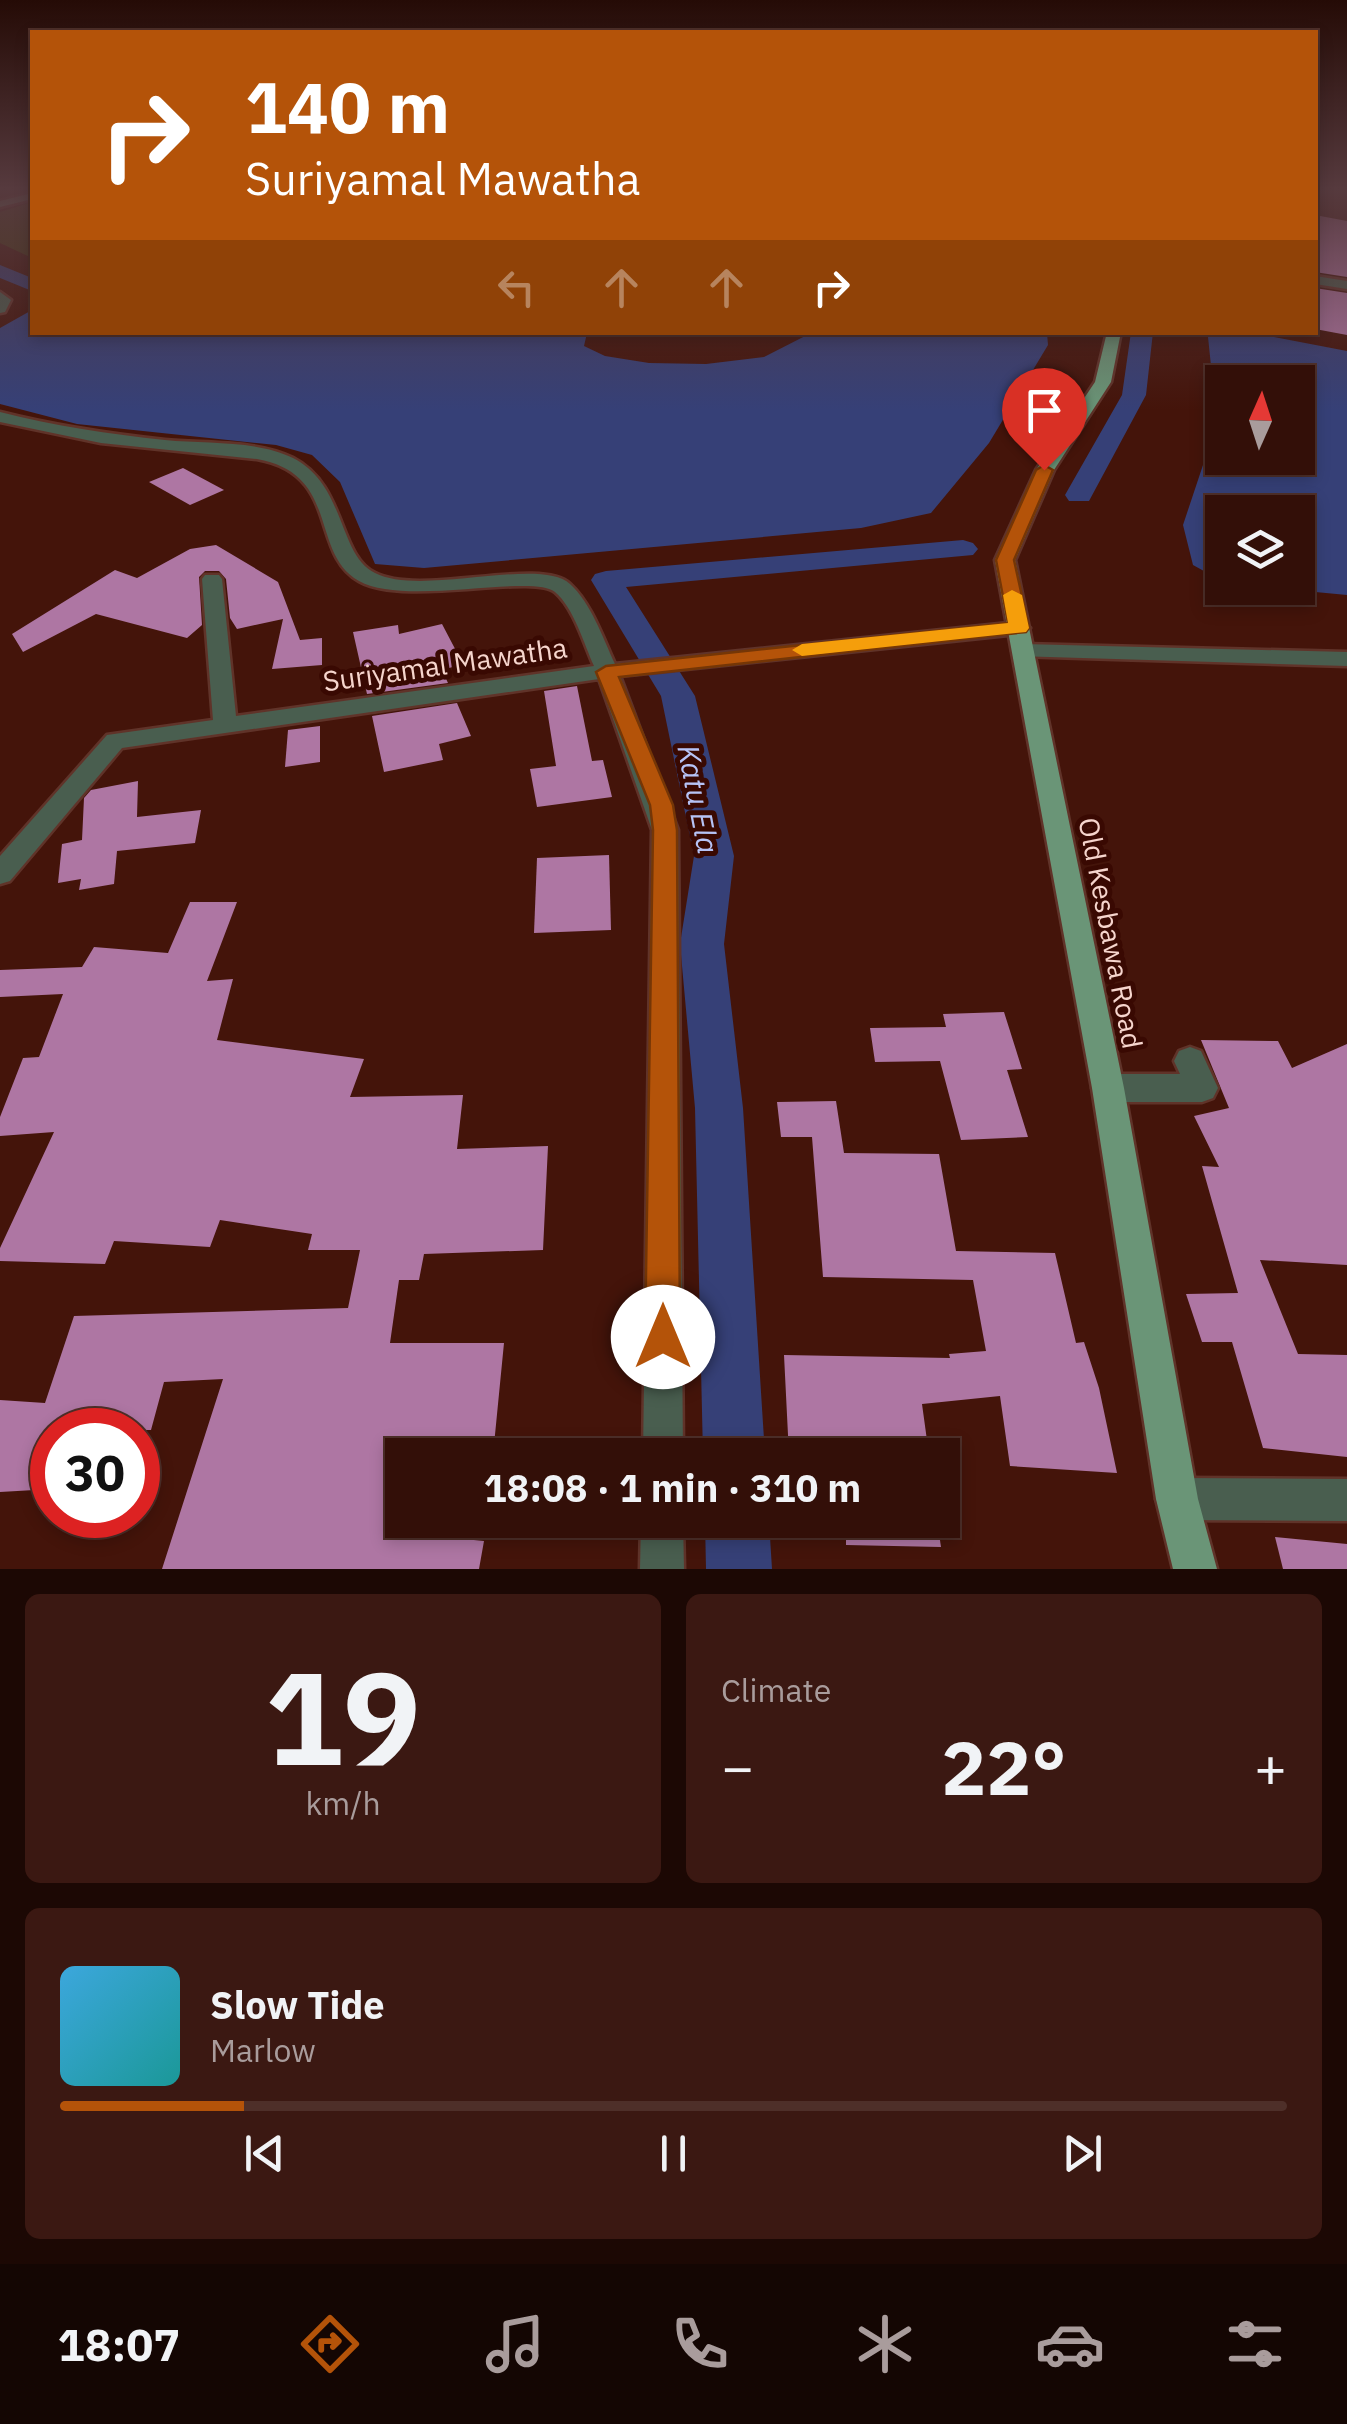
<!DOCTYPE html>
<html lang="en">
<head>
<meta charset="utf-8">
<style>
	body { margin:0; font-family:"IBM Plex Sans",sans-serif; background:#3b1812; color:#f1f3f6; height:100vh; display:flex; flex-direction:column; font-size:38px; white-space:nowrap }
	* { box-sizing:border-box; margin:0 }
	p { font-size:32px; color:#a99c9c }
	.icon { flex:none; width:55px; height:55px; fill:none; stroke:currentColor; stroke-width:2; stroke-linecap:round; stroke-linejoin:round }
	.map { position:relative; height:1569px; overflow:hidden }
	.drawer { display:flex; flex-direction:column; gap:25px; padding:25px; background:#1c0804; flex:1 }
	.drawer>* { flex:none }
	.guide { position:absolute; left:30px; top:30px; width:1288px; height:305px; border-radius:0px; box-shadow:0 5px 15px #0003,0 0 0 2px #4e2f29; background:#b45309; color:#fff; overflow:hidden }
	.needle { width:65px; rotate:3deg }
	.buttons { position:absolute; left:1205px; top:365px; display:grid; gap:20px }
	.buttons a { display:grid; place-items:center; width:110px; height:110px; border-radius:0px; background:#330f08; box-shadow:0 5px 15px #0003,0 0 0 2px #4e2f29; font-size:50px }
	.speed { position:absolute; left:30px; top:1408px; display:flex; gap:20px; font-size:50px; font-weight:700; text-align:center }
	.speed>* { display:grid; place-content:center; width:130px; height:130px; border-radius:50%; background:#330f08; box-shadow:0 5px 15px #0003,0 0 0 2px #4e2f29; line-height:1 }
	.speed .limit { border:15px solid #d22; background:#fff; color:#111 }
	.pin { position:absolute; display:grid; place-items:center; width:85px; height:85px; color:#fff; margin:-102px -42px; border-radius:50% 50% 50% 0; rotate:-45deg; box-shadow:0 0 10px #0007 }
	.pin .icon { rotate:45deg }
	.me { position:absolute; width:110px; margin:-55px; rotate:0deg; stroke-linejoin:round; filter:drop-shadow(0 0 8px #0008) }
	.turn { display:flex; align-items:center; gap:35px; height:210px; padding:0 50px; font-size:45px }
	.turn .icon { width:130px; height:130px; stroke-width:2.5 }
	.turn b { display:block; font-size:70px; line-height:85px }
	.lanes { display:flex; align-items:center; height:95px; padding:0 50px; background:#0003; justify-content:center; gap:50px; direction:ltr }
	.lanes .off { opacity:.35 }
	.big { font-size:75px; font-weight:800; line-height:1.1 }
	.drawer .widget { flex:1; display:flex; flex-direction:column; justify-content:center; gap:15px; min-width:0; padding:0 35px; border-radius:15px; background:#3b1812 }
	.drawer .dial { align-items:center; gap:0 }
	.dial b { font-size:130px; line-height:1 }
	.song { display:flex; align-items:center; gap:30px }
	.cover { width:120px; height:120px; border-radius:15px; background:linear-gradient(135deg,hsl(200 70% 55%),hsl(180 70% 35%)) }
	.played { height:10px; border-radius:5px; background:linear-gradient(90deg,#b45309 15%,#4e2f29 15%) }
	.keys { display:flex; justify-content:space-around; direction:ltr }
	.heat { display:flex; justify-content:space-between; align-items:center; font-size:55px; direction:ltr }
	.drawer .tiles { flex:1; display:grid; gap:25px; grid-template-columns:1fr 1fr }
	.widget:last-child { grid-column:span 2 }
	.trip { position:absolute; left:385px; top:1438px; width:575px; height:100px; border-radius:0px; background:#330f08; box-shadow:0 5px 15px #0003,0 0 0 2px #4e2f29; font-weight:800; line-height:100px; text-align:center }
	.tabs { display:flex; height:160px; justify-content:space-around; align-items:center; background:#140603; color:#a99c9c }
	.tabs .icon { width:70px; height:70px }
	.tabs .active { color:#b45309 }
	.tabs b { font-size:45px; color:#f1f3f6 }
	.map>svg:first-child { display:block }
</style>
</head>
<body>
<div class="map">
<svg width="1347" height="1569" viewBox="0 0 1347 1569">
	<rect width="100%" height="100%" fill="#44140a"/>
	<polygon fill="#443910" points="32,202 32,258 0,243 0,212"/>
	<g fill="#364077" fill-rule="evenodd">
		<polygon points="32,310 32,332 587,333 584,346 605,356 649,363 706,364 764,357 811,333 1047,333 1048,345 989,443 931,513 861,528 424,568 375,564 340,482 312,455 276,445 77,424 0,404 0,328"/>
		<path d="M1220,333l38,1 89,17v244l-74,-7h25v-76h-76v69l-29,-16 -10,-40 34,-102 -9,-86zM1222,382h76v76h-76z"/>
	</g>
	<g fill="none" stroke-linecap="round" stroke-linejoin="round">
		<g fill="#364077" fill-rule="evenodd">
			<polygon points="0,265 32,278 32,291 0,278"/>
			<polygon points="1131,332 1153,332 1146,395 1089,501 1069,501 1065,495 1122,395"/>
			<polygon points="963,540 973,543 978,549 973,555 626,587 695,696 734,856 724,944 743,1108 765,1455 703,1455 695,1108 680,944 694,856 661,696 591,580 595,574 606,571"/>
			<polygon points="705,1520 769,1520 772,1569 706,1569"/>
		</g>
	</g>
	<g fill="#ae76a3">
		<polygon points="1315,215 1347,221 1347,277 1315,272"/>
		<polygon points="1315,288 1347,293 1347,335 1315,329"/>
		<polygon points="183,468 224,490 190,505 149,482"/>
		<polygon points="216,545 278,582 300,640 322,638 322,665 272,669 283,619 237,629 230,618 226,579 219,571 205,571 199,577 202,625 187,638 96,614 23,652 12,634 115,570 137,578 190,549"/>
		<polygon points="442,624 463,664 442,670 448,683 367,694 353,632 398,625 399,634"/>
		<polygon points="577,686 592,761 603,760 612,797 537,807 530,769 556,766 544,691"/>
		<polygon points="457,703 471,736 439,744 443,760 384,772 372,716"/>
		<polygon points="320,726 320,762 285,767 288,730"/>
		<polygon points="138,781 137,817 201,810 195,843 117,851 114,884 79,890 81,879 58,883 62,844 82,840 84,798 91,790"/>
		<polygon points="609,855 611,930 534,933 537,858"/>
		<polygon points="190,902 237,902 207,981 233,979 217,1040 364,1059 350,1097 463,1095 457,1149 548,1146 543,1250 424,1254 419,1280 399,1280 390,1343 504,1343 493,1455 402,1455 402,1533 484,1541 479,1569 162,1569 223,1379 164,1382 151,1430 52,1430 52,1489 0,1492 0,1400 45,1403 74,1316 348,1308 360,1250 308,1250 312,1234 220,1220 210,1247 114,1241 105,1264 0,1261 0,1248 54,1132 0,1136 0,1117 23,1058 39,1057 63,994 0,997 0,970 82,967 94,947 168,953"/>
		<polygon points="1004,1012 1022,1069 1007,1070 1028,1137 961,1140 940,1061 875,1062 870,1028 946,1027 943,1014"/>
		<polygon points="1201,1040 1278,1041 1292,1068 1347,1044 1347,1265 1260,1260 1298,1354 1347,1355 1347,1457 1263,1448 1232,1342 1202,1342 1186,1294 1238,1293 1202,1166 1219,1167 1194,1116 1229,1108"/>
		<polygon points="836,1101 844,1153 939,1154 956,1251 1055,1253 1076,1343 1084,1342 1099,1388 1117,1473 1010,1466 1000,1396 922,1404 929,1455 789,1455 784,1355 950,1358 949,1354 986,1351 973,1280 823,1277 812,1137 781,1137 777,1102"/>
		<polygon points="846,1520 937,1520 941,1547 846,1545"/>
		<polygon points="1275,1537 1347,1544 1347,1569 1283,1569"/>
	</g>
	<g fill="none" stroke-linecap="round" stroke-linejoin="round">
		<g stroke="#603329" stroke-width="5">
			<g id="street">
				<polygon points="1315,276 1347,281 1347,289 1315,284"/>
				<polygon points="0,292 11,300 5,312 0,313"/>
				<path d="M0,412c55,14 109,22 165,28 40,4 92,0 128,18 53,27 45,97 82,115 46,24 165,-17 195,11 21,19 33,54 45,80l404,-42 11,6 -11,6 -399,42 58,154 5,625h-40l9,-625 -53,-151 -477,69 -112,133 -10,3v-28l107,-121 106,-15 -11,-141 3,-4h14l3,4 14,137 358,-50c-10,-22 -20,-58 -39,-74 -22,-19 -150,15 -196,-11 -50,-28 -18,-107 -102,-122l-156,-16 -101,-21z"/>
				<polygon points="1023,644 1347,652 1347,666 1015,656 1012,651"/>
				<polygon points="1190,1047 1201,1051 1218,1088 1213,1098 1202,1102 1108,1102 1097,1098 1092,1088 1097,1078 1108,1074 1180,1074 1174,1061 1179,1051"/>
				<polygon points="1177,1478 1347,1479 1347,1521 1177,1520 1162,1514 1156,1499 1162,1484"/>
				<polygon points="641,1520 683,1520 684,1569 640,1569"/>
			</g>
		</g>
		<g stroke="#603329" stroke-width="5">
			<g id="primary">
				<polygon points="32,193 32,199 0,207 0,201"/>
				<polygon points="1107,332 1121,332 1111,382 1054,470 1015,560 1124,1088 1198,1499 1217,1569 1173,1569 1156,1499 1092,1088 995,560 1036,470 1095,382"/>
			</g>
		</g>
		<use href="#street" fill="#495e4f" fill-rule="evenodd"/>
		<use href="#primary" fill="#6a9577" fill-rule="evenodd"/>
	</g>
	<linearGradient id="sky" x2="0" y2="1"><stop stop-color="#250b06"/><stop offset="0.46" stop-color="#563a3e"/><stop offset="1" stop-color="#563a3e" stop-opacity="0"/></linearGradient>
	<rect width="1347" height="410" fill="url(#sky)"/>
	<polygon fill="#b45309" stroke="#753606" stroke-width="2.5" points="1044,465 1053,470 1014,560 1029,628 1026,632 619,677 673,805 677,830 680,1337 675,1349 663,1354 651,1349 645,1337 653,830 650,805 596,672 606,666 1008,623 996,560 1036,470"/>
	<polygon fill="#f59e0b" points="1012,590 1022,595 1029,628 1026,632 802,656 792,650 802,644 1008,623 1003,595"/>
	<g text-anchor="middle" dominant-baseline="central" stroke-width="10" stroke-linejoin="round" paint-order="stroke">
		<g font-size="28" fill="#f6d5cd" stroke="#390902">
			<text transform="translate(445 664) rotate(-8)">Suriyamal Mawatha</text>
			<text transform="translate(1111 933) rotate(79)">Old Kesbawa Road</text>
		</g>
		<g font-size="30" font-style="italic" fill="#b6c3f6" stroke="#390902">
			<text transform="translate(699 799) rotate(79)">Katu Ela</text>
		</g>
	</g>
</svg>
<div class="buttons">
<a><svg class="needle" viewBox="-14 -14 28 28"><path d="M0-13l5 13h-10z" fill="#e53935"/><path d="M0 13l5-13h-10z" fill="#a99c9c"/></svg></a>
<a><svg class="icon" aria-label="layers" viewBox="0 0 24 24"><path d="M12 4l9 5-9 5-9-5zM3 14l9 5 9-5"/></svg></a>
</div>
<div class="speed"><div class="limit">30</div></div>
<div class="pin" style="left:1044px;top:470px;background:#d93025"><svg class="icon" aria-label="arrive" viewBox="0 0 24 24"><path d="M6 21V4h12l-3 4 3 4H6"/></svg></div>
<svg class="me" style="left:663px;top:1337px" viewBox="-20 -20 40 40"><circle r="19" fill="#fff"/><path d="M0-13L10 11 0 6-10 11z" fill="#b45309"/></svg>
<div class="trip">18:08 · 1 min · 310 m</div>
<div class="guide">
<div class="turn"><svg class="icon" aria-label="right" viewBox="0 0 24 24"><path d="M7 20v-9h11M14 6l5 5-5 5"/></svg><div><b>140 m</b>Suriyamal Mawatha</div></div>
<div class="lanes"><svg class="icon off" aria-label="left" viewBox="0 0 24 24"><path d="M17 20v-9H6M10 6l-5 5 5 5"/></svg><svg class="icon off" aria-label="ahead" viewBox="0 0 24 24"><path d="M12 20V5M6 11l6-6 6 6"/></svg><svg class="icon off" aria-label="ahead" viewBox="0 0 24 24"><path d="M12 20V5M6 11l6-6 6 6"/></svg><svg class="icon" aria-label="right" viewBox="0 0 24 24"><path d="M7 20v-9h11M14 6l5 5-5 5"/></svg></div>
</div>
</div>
<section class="drawer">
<div class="tiles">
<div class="widget dial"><b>19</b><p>km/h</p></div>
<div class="widget"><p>Climate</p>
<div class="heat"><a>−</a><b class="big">22°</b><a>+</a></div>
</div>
<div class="widget">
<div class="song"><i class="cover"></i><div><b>Slow Tide</b><p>Marlow</p></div></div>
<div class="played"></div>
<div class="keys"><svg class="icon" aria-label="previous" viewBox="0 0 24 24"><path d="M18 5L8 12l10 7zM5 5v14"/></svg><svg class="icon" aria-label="pause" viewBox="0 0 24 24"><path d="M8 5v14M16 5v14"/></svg><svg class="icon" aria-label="next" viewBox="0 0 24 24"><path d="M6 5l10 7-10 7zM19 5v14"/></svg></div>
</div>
</div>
</section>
<nav class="tabs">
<b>18:07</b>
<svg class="icon active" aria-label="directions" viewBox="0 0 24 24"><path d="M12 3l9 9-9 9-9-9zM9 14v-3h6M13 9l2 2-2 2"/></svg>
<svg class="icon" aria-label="music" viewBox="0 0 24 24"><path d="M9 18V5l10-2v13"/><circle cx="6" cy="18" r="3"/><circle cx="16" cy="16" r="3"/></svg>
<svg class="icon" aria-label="phone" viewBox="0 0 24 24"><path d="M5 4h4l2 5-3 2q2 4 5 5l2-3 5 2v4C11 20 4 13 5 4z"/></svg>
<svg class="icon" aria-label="climate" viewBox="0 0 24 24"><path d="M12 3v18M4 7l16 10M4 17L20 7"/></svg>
<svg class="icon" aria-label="car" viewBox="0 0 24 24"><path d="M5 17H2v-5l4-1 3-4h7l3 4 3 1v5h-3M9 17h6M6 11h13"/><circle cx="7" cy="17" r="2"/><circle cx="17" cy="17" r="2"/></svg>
<svg class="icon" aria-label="filters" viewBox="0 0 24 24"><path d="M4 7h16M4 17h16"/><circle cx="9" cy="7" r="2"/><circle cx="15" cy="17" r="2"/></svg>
</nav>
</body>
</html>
